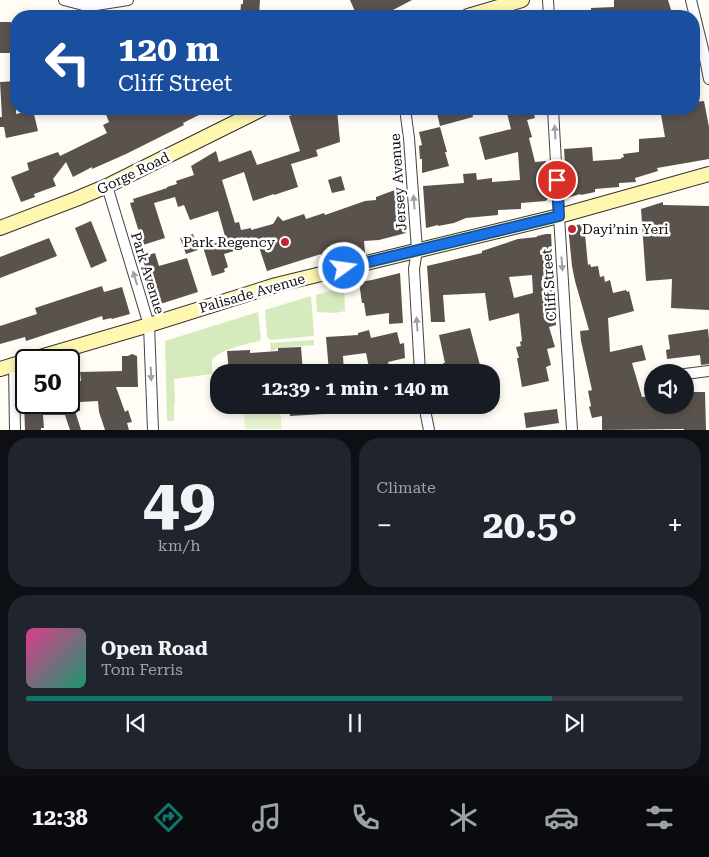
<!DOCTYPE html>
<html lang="en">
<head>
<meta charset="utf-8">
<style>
	body { margin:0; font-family:"Roboto Serif",serif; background:#20242c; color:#f1f3f6; height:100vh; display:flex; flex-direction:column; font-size:19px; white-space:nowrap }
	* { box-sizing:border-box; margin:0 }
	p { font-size:16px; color:#9ea1a6 }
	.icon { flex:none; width:28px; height:28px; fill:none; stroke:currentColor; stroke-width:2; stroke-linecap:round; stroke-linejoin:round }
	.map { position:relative; height:430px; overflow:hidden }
	.side { display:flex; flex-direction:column; gap:8px; padding:8px; background:#0d0f14; flex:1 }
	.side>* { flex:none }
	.guide { position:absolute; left:10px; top:10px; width:690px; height:105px; border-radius:20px; box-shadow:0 2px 8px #0003; background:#1a4fa0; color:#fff; overflow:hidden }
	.buttons { position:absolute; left:644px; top:364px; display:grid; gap:10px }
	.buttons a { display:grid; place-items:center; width:50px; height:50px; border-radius:50%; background:#171b24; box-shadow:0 2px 8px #0003; font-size:25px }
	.speed { position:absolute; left:15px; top:349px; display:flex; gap:10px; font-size:25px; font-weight:700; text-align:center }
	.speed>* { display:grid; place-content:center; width:65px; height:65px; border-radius:50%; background:#171b24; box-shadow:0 2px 8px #0003; line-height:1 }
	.speed .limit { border:2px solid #111; border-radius:8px; background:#fff; color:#111 }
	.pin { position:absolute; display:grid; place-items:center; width:42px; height:42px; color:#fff; margin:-21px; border:2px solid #fff; border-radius:50%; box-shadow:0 1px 5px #0007 }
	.me { position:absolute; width:55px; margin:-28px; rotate:76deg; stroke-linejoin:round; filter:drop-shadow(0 0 4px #0008) }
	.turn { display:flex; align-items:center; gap:18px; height:105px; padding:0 25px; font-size:22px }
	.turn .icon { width:65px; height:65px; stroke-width:2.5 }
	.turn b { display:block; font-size:35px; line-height:42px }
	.big { font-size:38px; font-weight:700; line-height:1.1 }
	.side .card { flex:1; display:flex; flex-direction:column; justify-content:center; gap:8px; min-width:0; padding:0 18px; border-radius:20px; background:#20242c }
	.side .dial { align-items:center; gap:0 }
	.dial b { font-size:65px; line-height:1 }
	.song { display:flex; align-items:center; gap:15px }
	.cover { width:60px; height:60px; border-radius:8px; background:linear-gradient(135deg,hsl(330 70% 55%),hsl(160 70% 35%)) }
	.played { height:5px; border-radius:2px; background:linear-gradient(90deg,#0f766e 80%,#363941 80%) }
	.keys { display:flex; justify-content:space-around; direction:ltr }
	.heat { display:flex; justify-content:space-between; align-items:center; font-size:28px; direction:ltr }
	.side .tiles { flex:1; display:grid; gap:8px; grid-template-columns:1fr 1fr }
	.card:last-child { grid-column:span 2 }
	.trip { position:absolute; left:210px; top:364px; width:290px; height:50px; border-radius:20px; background:#171b24; box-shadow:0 2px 8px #0003; font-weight:700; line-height:50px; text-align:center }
	.tab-bar { display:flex; height:80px; justify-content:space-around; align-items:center; background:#090b0e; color:#9ea1a6 }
	.tab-bar .icon { width:35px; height:35px }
	.tab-bar .active { color:#0f766e }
	.tab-bar b { font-size:22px; color:#f1f3f6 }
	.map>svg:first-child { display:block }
</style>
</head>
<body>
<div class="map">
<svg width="709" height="430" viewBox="0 0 709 430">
	<rect width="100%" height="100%" fill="#fffdf5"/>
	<g fill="#d5ebbd">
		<polygon points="344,287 345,311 335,313 317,312 316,295"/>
		<polygon points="311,296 314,336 270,340 267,337 265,310"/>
		<path d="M258,312l3,27 -2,2c-16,4 -34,7 -47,18v15l-38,5 1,24 -1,1v16l-1,1h-6l-2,-80z"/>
		<polygon points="314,340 314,345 277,348 277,350 271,351 270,343"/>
	</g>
	<polygon fill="#e6f2cf" points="243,405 280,405 282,429 245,429"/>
	<g fill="#5a524d" fill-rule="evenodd">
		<polygon points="243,0 260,0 259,16 240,16 241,4 243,4"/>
		<polygon points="350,0 412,0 393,10 378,16 357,16"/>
		<polygon points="614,0 668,0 673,16 591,16 591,8 614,7"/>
		<rect x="0" y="22" width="11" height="31"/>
		<polygon points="16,81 16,114 33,110 38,131 6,138 4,127 0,127 0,117 2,117 0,82"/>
		<polygon points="704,101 709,127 709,159 657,168 658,171 635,178 636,182 619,183 619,187 595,189 595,192 581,195 580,194 567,198 564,149 592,147 593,161 621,159 621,158 624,157 623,154 639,152 639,139 665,137 660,109 694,109 694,102"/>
		<polygon points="112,109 211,109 183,123 184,125 126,154 92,169 92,167 73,177 66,162 53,179 56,186 34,194 35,197 21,202 11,177 29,170 27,163 58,152 60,156 107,133 103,125 109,122 105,112"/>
		<polygon points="311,109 337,109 340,142 316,150 318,156 291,164 298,187 274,195 274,194 253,201 244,172 222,180 235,223 239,222 241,230 251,228 251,230 273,224 278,216 283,221 304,214 306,219 324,213 325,215 365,201 376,200 376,197 403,187 406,233 379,240 364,241 365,253 350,254 350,247 321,256 321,254 267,271 258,244 224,254 228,267 224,269 225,272 212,276 203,247 219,242 218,239 224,238 224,236 225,236 218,211 190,220 184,205 178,207 175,197 154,203 165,238 143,245 130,203 134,202 133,199 167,188 167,187 177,184 176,181 194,175 191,166 216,151 219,162 251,150 257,165 300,151 289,116"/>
		<polygon points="436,109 471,109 473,117 440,126"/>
		<polygon points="506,109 533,109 535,118 527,120 532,137 529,138 535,162 546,161 548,198 546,201 521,203 521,209 498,210 498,215 466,218 454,223 438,226 438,225 426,228 423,186 464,183 463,174 476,173 477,180 492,178 492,182 520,180 518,152 485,160 479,137 511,129"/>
		<polygon points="440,127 447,152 445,152 449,166 422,173 422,159 420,159 419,146 422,145 419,132"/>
		<polygon points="341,176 345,190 332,193 328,180"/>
		<polygon points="663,202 663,205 709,206 709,310 671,308 672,279 646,281 641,209"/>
		<polygon points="91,221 107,261 91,268 75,228"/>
		<polygon points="584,224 588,265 590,264 591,267 598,266 600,277 604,276 605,282 610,280 613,293 626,290 627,292 629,291 634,311 608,318 610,352 642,345 646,360 632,363 642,397 652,396 652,405 685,405 685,392 705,392 706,430 684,430 684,429 602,430 602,416 592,418 589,407 591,406 588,391 592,390 581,341 580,331 589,330 575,281 572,266 568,226"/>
		<polygon points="193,234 198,250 186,254 180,238"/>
		<path d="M546,234h5l5,91 -7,2 6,20 -8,2 4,16 -5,2 3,14 -27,6 -5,-29h2l-3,-11 5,-1 -1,-4 2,-1 -3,-28 -30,8 -4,-28 -42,2 2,27h-14l-4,-56 55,-13v-2l36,-12 19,-2v-1zM532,275l1,18 -19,5 -5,-21z"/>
		<polygon points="49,238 57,256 0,278 0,257"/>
		<polygon points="155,253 159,266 187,258 198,292 157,305 142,257"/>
		<polygon points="400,273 403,323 389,324 389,313 366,316 364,303 362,303 359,282 372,280"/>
		<polygon points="102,286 104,292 122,287 130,314 112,319 111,318 103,320 102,316 26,341 25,337 0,344 0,326 37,314 35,308"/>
		<polygon points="470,328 480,365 446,372 443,363 445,363 439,335"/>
		<polygon points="708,329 709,339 709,364 701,365 700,355 667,359 666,350 670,349 668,335"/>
		<polygon points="369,330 371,338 397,332 400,344 404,343 405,358 388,362 391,372 370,372 366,353 343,356 344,371 329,372 326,337 358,335 358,333"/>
		<polygon points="301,347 303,372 229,372 227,351 250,350 250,353 278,351 278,348"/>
		<polygon points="132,354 137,356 138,387 116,387 125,412 128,410 132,422 127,423 129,430 105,430 99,412 98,401 80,402 80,411 75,411 81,430 70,430 65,415 43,415 44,428 41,428 41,430 25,430 24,402 69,402 69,382 81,381 80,372 122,371 122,356 128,356"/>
		<polygon points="289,405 341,405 341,413 290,416"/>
		<polygon points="557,409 559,423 526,428 524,413"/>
	</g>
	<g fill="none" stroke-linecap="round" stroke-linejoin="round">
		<g stroke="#444" stroke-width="12">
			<g id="minor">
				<polyline points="64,0 83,5 96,5 128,0"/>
				<polyline points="548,0 549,16"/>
				<polyline points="691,0 703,49 709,79"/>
				<polyline points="405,109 409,138 417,250 414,269 420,372"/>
				<polyline points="553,109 559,216 572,430"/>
				<polyline points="107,186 149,325 153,430"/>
				<polyline points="14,365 15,430"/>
				<polyline points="685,374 709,371"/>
				<polyline points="424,405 429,430"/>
			</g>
		</g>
		<g stroke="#333" stroke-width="16">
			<g id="secondary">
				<polyline points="468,16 522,0"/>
				<polyline points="0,228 76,199 107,186 262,109"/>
				<polyline points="30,360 149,325 276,285 559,216 709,174"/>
				<polyline points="0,369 26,361"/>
			</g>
		</g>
		<use href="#minor" stroke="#fff" stroke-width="10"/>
		<use href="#secondary" stroke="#fff6b0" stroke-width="14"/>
	</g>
	<defs><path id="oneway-solid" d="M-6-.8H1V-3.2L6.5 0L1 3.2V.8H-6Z" transform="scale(1.25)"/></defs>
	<g fill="#a0a0a0">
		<use href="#oneway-solid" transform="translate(555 132) rotate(-93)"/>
		<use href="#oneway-solid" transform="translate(414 202) rotate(-94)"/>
		<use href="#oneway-solid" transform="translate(562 264) rotate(86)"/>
		<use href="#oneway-solid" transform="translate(135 278) rotate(-107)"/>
		<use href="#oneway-solid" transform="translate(417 324) rotate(-94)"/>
		<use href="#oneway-solid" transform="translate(151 374) rotate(88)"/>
	</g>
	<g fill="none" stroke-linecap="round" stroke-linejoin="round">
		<g stroke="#114b97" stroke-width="12">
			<polyline id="route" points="344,268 559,216 557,180"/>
		</g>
		<use href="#route" stroke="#1a73e8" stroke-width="9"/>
	</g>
	<g fill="#c4262e" stroke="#fff" stroke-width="2">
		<circle cx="572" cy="229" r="5"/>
		<circle cx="285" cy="242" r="5"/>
	</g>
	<g text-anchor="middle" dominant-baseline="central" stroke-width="5" stroke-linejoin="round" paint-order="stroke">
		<g font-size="14" fill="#111" stroke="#fff">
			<text transform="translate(133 173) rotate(-26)">Gorge Road</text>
			<text transform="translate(398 182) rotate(-94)">Jersey Avenue</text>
			<text transform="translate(148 273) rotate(73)">Park Avenue</text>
			<text transform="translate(549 285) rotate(-94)">Cliff Street</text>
			<text transform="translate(252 293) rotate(-16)">Palisade Avenue</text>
		</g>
		<g font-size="14" fill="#111" stroke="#fff" text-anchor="start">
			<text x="582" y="229">Dayi’nin Yeri</text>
			<text x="275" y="242" text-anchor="end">Park Regency</text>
		</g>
	</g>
</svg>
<div class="buttons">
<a><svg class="icon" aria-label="sound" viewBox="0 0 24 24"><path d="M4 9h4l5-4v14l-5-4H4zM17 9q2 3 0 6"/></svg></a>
</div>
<div class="speed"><div class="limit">50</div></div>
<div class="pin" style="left:557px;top:180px;background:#d93025"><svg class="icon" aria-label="arrive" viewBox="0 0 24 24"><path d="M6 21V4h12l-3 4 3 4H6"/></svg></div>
<svg class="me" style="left:344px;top:268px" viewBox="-20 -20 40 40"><circle r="17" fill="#1a73e8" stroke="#fff" stroke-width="3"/><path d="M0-11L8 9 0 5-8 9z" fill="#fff"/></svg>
<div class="trip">12:39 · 1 min · 140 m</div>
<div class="guide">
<div class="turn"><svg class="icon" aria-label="left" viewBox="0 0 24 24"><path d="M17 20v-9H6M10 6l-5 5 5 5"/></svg><div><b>120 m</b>Cliff Street</div></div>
</div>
</div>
<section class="side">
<div class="tiles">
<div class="card dial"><b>49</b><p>km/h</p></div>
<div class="card"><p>Climate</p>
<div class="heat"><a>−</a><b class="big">20.5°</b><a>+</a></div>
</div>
<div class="card">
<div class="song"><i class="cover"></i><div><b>Open Road</b><p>Tom Ferris</p></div></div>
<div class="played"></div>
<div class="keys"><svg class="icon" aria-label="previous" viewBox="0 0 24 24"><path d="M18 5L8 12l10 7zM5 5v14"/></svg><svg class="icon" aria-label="pause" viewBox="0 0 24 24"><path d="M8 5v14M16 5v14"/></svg><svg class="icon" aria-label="next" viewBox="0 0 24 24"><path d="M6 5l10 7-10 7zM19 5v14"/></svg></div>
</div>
</div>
</section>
<nav class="tab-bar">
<b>12:38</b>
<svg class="icon active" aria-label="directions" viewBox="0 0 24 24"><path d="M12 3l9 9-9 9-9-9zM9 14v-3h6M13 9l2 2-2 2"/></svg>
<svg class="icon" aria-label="music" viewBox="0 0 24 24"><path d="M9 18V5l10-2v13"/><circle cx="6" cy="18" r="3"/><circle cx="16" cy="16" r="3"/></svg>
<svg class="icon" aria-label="phone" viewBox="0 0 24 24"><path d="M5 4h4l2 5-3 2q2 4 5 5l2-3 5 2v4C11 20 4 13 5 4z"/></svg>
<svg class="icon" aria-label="climate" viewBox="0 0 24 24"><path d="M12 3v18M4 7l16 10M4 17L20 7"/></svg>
<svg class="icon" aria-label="car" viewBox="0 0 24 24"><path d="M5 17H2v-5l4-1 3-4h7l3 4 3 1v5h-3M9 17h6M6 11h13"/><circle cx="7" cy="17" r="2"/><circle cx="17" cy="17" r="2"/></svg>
<svg class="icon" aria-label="filters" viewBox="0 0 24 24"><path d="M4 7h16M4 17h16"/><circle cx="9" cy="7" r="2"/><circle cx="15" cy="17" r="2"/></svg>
</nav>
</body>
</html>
